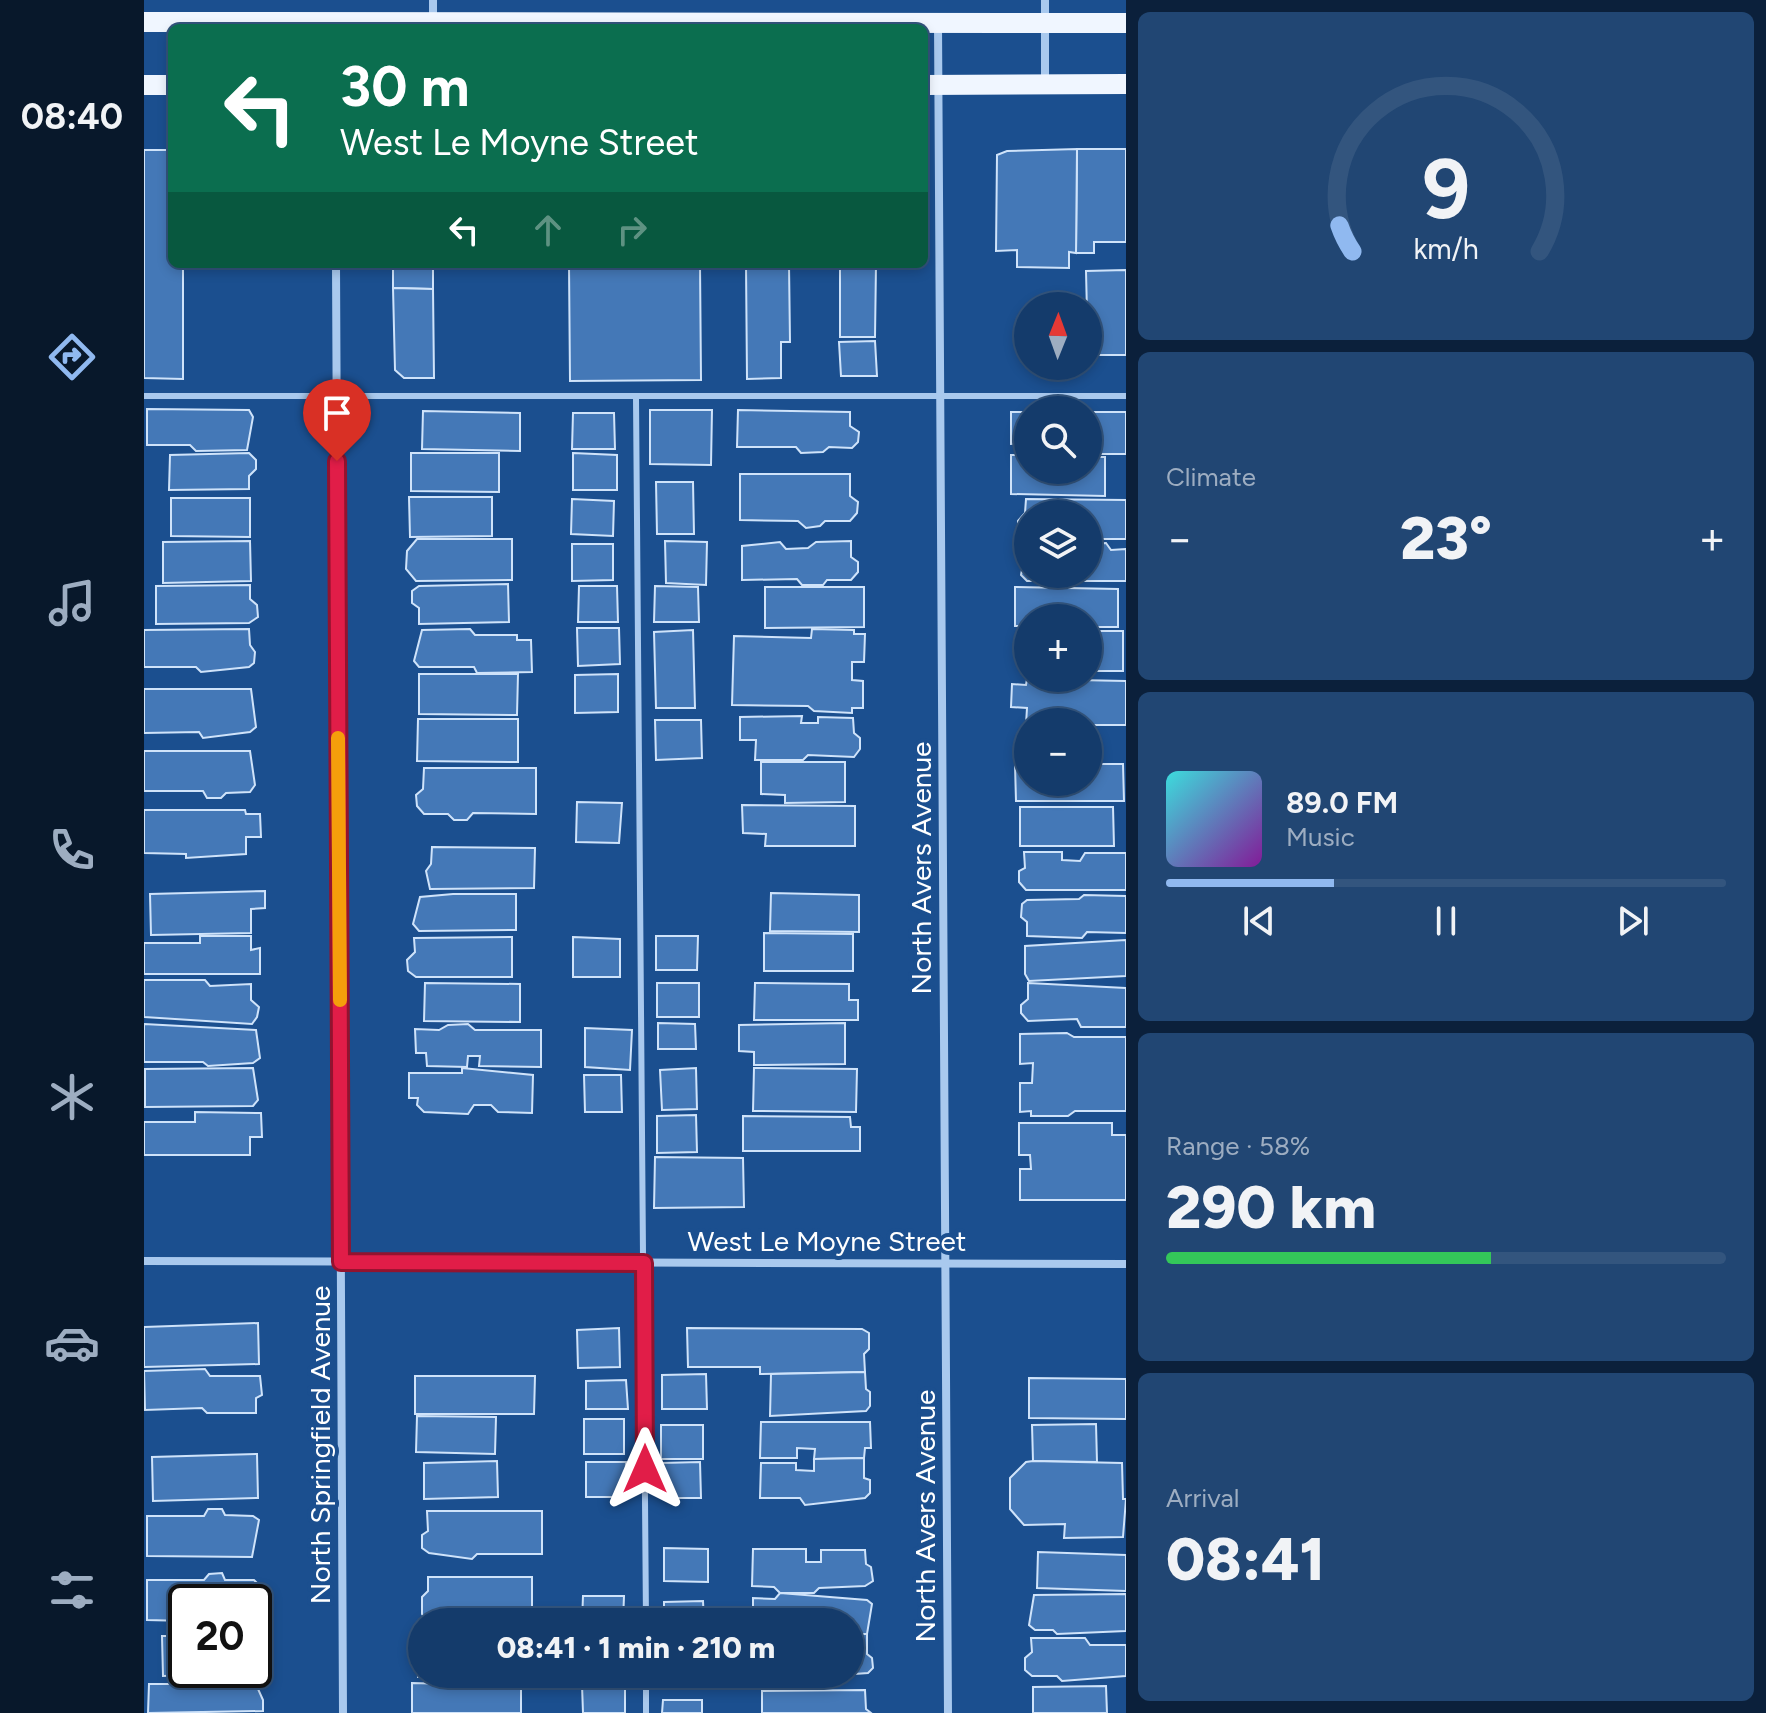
<!DOCTYPE html>
<html lang="en">
<head>
<meta charset="utf-8">
<style>
	body { margin:0; font-family:Figtree,sans-serif; background:#214673; color:#f1f3f6; height:100vh; display:flex; flex-direction:column; font-size:30px; white-space:nowrap }
	* { box-sizing:border-box; margin:0 }
	p { font-size:26px; color:#9dadc1 }
	.icon { flex:none; width:44px; height:44px; fill:none; stroke:currentColor; stroke-width:2; stroke-linecap:round; stroke-linejoin:round }
	.map { position:relative; flex:1; overflow:hidden }
	.side { display:flex; flex-direction:column; gap:12px; padding:12px; background:#0b203b; width:640px }
	.side>* { flex:none }
	.banner { position:absolute; left:24px; top:24px; width:760px; height:244px; border-radius:12px; box-shadow:0 4px 12px #0003,0 0 0 2px #33557e; background:#0b6e4f; color:#fff; overflow:hidden }
	.needle { width:52px; rotate:1deg }
	.tools { position:absolute; left:870px; top:292px; display:grid; gap:16px }
	.tools a { display:grid; place-items:center; width:88px; height:88px; border-radius:50%; background:#143b6b; box-shadow:0 4px 12px #0003,0 0 0 2px #33557e; font-size:40px }
	.speed { position:absolute; left:24px; top:1584px; display:flex; gap:16px; font-size:40px; font-weight:700; text-align:center }
	.speed>* { display:grid; place-content:center; width:104px; height:104px; border-radius:50%; background:#143b6b; box-shadow:0 4px 12px #0003,0 0 0 2px #33557e; line-height:1 }
	.speed .limit { border:4px solid #111; border-radius:12px; background:#fff; color:#111 }
	.pin { position:absolute; display:grid; place-items:center; width:68px; height:68px; color:#fff; margin:-82px -34px; border-radius:50% 50% 50% 0; rotate:-45deg; box-shadow:0 0 8px #0007 }
	.pin .icon { rotate:45deg }
	.me { position:absolute; width:88px; margin:-44px; rotate:0deg; stroke-linejoin:round; filter:drop-shadow(0 0 6px #0008) }
	.turn { display:flex; align-items:center; gap:28px; height:168px; padding:0 40px; font-size:36px }
	.turn .icon { width:104px; height:104px; stroke-width:2.5 }
	.turn b { display:block; font-size:56px; line-height:68px }
	.lanes { display:flex; align-items:center; height:76px; padding:0 40px; background:#0003; justify-content:center; gap:40px; direction:ltr }
	.lanes .off { opacity:.35 }
	.big { font-size:60px; font-weight:800; line-height:1.1 }
	.side .card { flex:1; display:flex; flex-direction:column; justify-content:center; gap:12px; min-width:0; padding:0 28px; border-radius:12px; background:#214673 }
	.side .dial { align-items:center; gap:0 }
	.dial svg { height:208px; overflow:visible; fill:none; stroke:#33557e; stroke-width:7; stroke-linecap:round; text-anchor:middle }
	.dial text { fill:#f1f3f6; stroke:none }
	.song { display:flex; align-items:center; gap:24px }
	.cover { width:96px; height:96px; border-radius:12px; background:linear-gradient(135deg,hsl(180 70% 55%),hsl(290 70% 35%)) }
	.played { height:8px; border-radius:4px; background:linear-gradient(90deg,#90b9f0 30%,#33557e 30%) }
	.keys { display:flex; justify-content:space-around; direction:ltr }
	.heat { display:flex; justify-content:space-between; align-items:center; font-size:44px; direction:ltr }
	.charge { height:12px; border-radius:6px; background:linear-gradient(90deg,#34c759 58%,#33557e 0) }
	.trip { position:absolute; left:264px; top:1608px; width:456px; height:80px; border-radius:40px; background:#143b6b; box-shadow:0 4px 12px #0003,0 0 0 2px #33557e; font-weight:800; line-height:80px; text-align:center }
	main { display:flex; flex:1; min-height:0 }
	.menu { display:flex; flex-direction:column; width:144px; justify-content:space-around; align-items:center; background:#08182b; color:#9dadc1 }
	.menu .icon { width:56px; height:56px }
	.menu .on { color:#90b9f0 }
	.menu b { font-size:36px; color:#f1f3f6 }
	.map>svg:first-child { display:block }
</style>
</head>
<body>
<main>
<nav class="menu">
<b>08:40</b>
<svg class="icon on" aria-label="directions" viewBox="0 0 24 24"><path d="M12 3l9 9-9 9-9-9zM9 14v-3h6M13 9l2 2-2 2"/></svg>
<svg class="icon" aria-label="music" viewBox="0 0 24 24"><path d="M9 18V5l10-2v13"/><circle cx="6" cy="18" r="3"/><circle cx="16" cy="16" r="3"/></svg>
<svg class="icon" aria-label="phone" viewBox="0 0 24 24"><path d="M5 4h4l2 5-3 2q2 4 5 5l2-3 5 2v4C11 20 4 13 5 4z"/></svg>
<svg class="icon" aria-label="climate" viewBox="0 0 24 24"><path d="M12 3v18M4 7l16 10M4 17L20 7"/></svg>
<svg class="icon" aria-label="car" viewBox="0 0 24 24"><path d="M5 17H2v-5l4-1 3-4h7l3 4 3 1v5h-3M9 17h6M6 11h13"/><circle cx="7" cy="17" r="2"/><circle cx="17" cy="17" r="2"/></svg>
<svg class="icon" aria-label="filters" viewBox="0 0 24 24"><path d="M4 7h16M4 17h16"/><circle cx="9" cy="7" r="2"/><circle cx="15" cy="17" r="2"/></svg>
</nav>
<div class="map">
<svg width="982" height="1713" viewBox="0 0 982 1713">
	<rect width="100%" height="100%" fill="#1b4f8f"/>
	<g fill="#4478b7" stroke="#cfe3fa" stroke-width="2">
		<polygon points="933,149 982,149 982,242 950,242 950,253 932,253"/>
		<polygon points="933,149 932,253 925,252 925,268 873,267 873,250 852,251 853,155 863,151"/>
		<polygon points="0,150 28,150 28,264 39,264 39,379 0,378"/>
		<polygon points="249,264 289,264 289,289 249,288"/>
		<polygon points="425,264 556,264 557,380 426,381"/>
		<polygon points="602,264 645,264 646,342 637,342 637,378 603,379"/>
		<polygon points="696,264 732,264 731,337 696,337"/>
		<polygon points="982,270 982,355 944,355 942,271"/>
		<polygon points="249,288 289,289 290,378 260,378 251,370"/>
		<polygon points="731,341 733,376 697,376 695,342"/>
		<polygon points="3,409 105,410 109,417 103,450 52,451 46,445 3,445"/>
		<polygon points="506,410 568,410 567,465 506,464"/>
		<polygon points="594,410 706,412 706,426 715,432 714,442 708,448 685,447 679,452 657,453 652,447 593,447"/>
		<polygon points="279,411 376,413 376,451 278,449"/>
		<polygon points="867,412 884,412 884,443 867,444"/>
		<rect x="944" y="412" width="38" height="42"/>
		<polygon points="429,413 470,413 471,449 428,449"/>
		<polygon points="105,453 112,460 112,469 105,476 105,489 25,490 26,455"/>
		<polygon points="267,453 355,453 355,492 267,491"/>
		<polygon points="429,453 473,455 473,490 429,490"/>
		<polygon points="867,455 884,455 884,470 944,470 944,457 961,457 961,496 867,494"/>
		<polygon points="596,474 706,474 706,496 714,502 713,513 706,521 681,521 676,526 662,528 654,521 596,520"/>
		<polygon points="512,482 549,482 550,534 513,534"/>
		<polygon points="265,497 348,497 348,536 266,537"/>
		<polygon points="27,498 106,498 106,537 27,536"/>
		<polygon points="428,499 470,501 469,536 427,534"/>
		<polygon points="882,499 982,500 982,539 944,539 944,514 884,514 883,538 874,531 874,521 881,513"/>
		<polygon points="273,539 368,539 368,580 272,581 262,569 263,551"/>
		<polygon points="106,541 107,581 19,583 19,542"/>
		<polygon points="521,541 563,542 562,585 522,583"/>
		<polygon points="707,541 707,557 714,562 714,572 707,580 683,580 679,585 658,585 653,579 598,580 598,546 636,542 642,549 664,548 672,542"/>
		<polygon points="962,543 967,550 982,549 982,581 883,581 877,575 882,549 884,574 944,574 944,544"/>
		<polygon points="428,544 469,544 469,580 428,581"/>
		<polygon points="364,584 365,622 275,624 275,608 268,603 268,591 275,586"/>
		<polygon points="106,585 106,599 113,605 114,617 105,623 12,624 12,586"/>
		<polygon points="435,586 473,586 474,622 434,622"/>
		<polygon points="511,586 554,587 555,622 510,622"/>
		<polygon points="621,587 720,587 720,627 621,628"/>
		<polygon points="871,587 974,589 974,627 944,627 944,618 884,618 884,626 871,626"/>
		<polygon points="433,628 475,628 476,664 434,666"/>
		<polygon points="105,629 106,645 111,652 110,663 105,667 57,672 52,667 0,667 0,630"/>
		<polygon points="326,629 331,635 373,635 373,640 387,640 388,672 333,673 330,667 275,667 270,661 278,630"/>
		<polygon points="668,629 710,630 710,634 721,634 720,662 708,662 708,680 719,681 719,708 708,708 708,713 670,711 664,706 588,705 590,636 667,638"/>
		<polygon points="549,630 551,708 512,708 510,632"/>
		<rect x="944" y="631" width="35" height="40"/>
		<polygon points="876,632 884,632 884,671 877,671"/>
		<polygon points="275,674 374,674 373,715 275,714"/>
		<polygon points="474,674 474,712 431,713 431,675"/>
		<polygon points="883,679 982,681 982,725 944,725 944,722 882,724 883,708 867,707 868,684 882,685"/>
		<polygon points="0,689 107,689 112,727 106,732 59,738 55,732 0,733"/>
		<polygon points="658,716 657,723 674,723 674,717 709,718 710,733 716,738 716,749 710,757 664,755 659,760 611,760 612,740 596,740 596,717"/>
		<polygon points="274,719 374,719 374,762 273,761"/>
		<polygon points="511,720 557,720 558,758 512,760"/>
		<polygon points="0,751 106,751 111,785 106,792 82,793 77,798 63,798 59,791 0,791"/>
		<polygon points="617,762 701,762 701,802 641,803 641,795 617,794"/>
		<polygon points="944,764 979,764 980,801 872,801 871,765 884,765 884,782 944,782"/>
		<polygon points="280,768 392,768 392,814 329,813 323,820 310,820 304,814 280,814 273,806 272,795 279,789"/>
		<polygon points="433,802 478,803 475,843 432,842"/>
		<polygon points="598,805 711,806 711,846 621,846 622,834 599,833"/>
		<polygon points="876,807 969,807 970,846 876,846"/>
		<polygon points="0,810 101,810 102,814 116,814 117,837 102,837 102,854 42,858 42,854 0,853"/>
		<polygon points="288,847 391,848 390,888 286,889 282,871 287,864"/>
		<polygon points="880,852 918,852 918,860 936,861 941,853 982,853 982,890 882,890 875,882 875,871 881,868"/>
		<polygon points="121,891 121,908 107,909 107,933 7,935 6,894"/>
		<polygon points="627,893 715,895 715,932 626,931"/>
		<polygon points="309,894 372,894 372,930 275,931 269,924 276,897"/>
		<polygon points="940,895 982,896 982,933 943,932 938,938 883,936 883,922 877,917 878,904 883,900 935,899"/>
		<polygon points="620,933 709,934 709,971 620,971"/>
		<polygon points="56,936 107,936 107,950 116,948 116,974 0,974 0,943 56,943"/>
		<polygon points="512,936 554,936 553,970 512,970"/>
		<polygon points="368,937 368,977 272,977 264,971 263,960 271,952 270,938"/>
		<polygon points="429,937 476,939 476,977 429,977"/>
		<polygon points="982,940 982,976 885,981 881,974 881,946"/>
		<polygon points="0,980 61,980 66,986 107,984 107,1000 115,1007 113,1017 108,1024 0,1017"/>
		<polygon points="281,983 376,984 376,1022 280,1021"/>
		<rect x="513" y="983" width="42" height="34"/>
		<polygon points="611,983 705,984 705,1000 714,1000 714,1020 610,1020"/>
		<polygon points="884,983 982,988 982,1027 937,1027 933,1019 884,1021 877,1013 877,1005 884,999"/>
		<polygon points="514,1023 551,1024 552,1049 514,1049"/>
		<polygon points="701,1023 701,1064 610,1065 610,1052 595,1051 595,1025"/>
		<polygon points="0,1024 112,1030 116,1058 109,1063 64,1066 59,1062 0,1062"/>
		<polygon points="324,1024 331,1030 397,1030 397,1067 335,1066 336,1056 324,1056 323,1067 283,1066 282,1053 272,1053 271,1029 295,1030 304,1025"/>
		<polygon points="441,1028 488,1030 486,1070 441,1067"/>
		<polygon points="923,1033 930,1037 982,1037 982,1111 931,1111 924,1116 887,1116 887,1111 876,1112 876,1083 888,1083 889,1063 876,1064 876,1034"/>
		<polygon points="109,1068 114,1100 109,1106 1,1107 1,1069"/>
		<polygon points="318,1068 389,1075 388,1113 354,1112 347,1105 330,1105 324,1114 280,1112 273,1105 274,1098 265,1098 265,1073 318,1073"/>
		<polygon points="552,1068 553,1109 518,1110 516,1070"/>
		<polygon points="610,1068 713,1069 712,1112 609,1111"/>
		<polygon points="440,1075 477,1075 478,1112 441,1112"/>
		<polygon points="51,1112 117,1113 118,1137 106,1137 106,1155 0,1155 0,1122 51,1122"/>
		<polygon points="552,1115 553,1152 513,1153 513,1116"/>
		<polygon points="599,1116 706,1117 707,1127 716,1127 716,1151 599,1151"/>
		<polygon points="875,1123 968,1123 968,1135 982,1135 982,1200 876,1200 876,1169 887,1169 886,1155 875,1155"/>
		<polygon points="511,1157 599,1158 600,1207 510,1208"/>
		<polygon points="114,1323 115,1364 0,1367 0,1327"/>
		<polygon points="475,1328 476,1367 434,1368 433,1330"/>
		<polygon points="543,1328 718,1329 725,1333 725,1349 720,1354 721,1372 616,1374 616,1367 544,1367"/>
		<polygon points="61,1369 66,1376 116,1376 118,1395 112,1398 112,1413 63,1413 58,1408 1,1410 0,1371"/>
		<polygon points="721,1372 722,1389 726,1392 726,1406 722,1411 626,1416 627,1374"/>
		<polygon points="562,1374 563,1409 518,1409 518,1375"/>
		<polygon points="271,1376 391,1376 390,1414 271,1414"/>
		<polygon points="885,1378 982,1379 982,1419 885,1418"/>
		<polygon points="482,1380 484,1409 442,1409 442,1381"/>
		<polygon points="273,1416 352,1417 351,1454 272,1452"/>
		<rect x="440" y="1419" width="40" height="35"/>
		<polygon points="617,1422 726,1422 727,1448 721,1448 720,1458 670,1459 671,1449 653,1448 653,1458 616,1458"/>
		<polygon points="952,1424 953,1462 889,1461 888,1425"/>
		<rect x="517" y="1425" width="42" height="34"/>
		<polygon points="113,1454 114,1498 9,1501 8,1457"/>
		<polygon points="720,1458 720,1478 726,1480 726,1493 721,1498 661,1505 656,1498 616,1498 617,1463 652,1463 652,1470 670,1471 670,1459"/>
		<polygon points="353,1461 354,1497 280,1499 280,1463"/>
		<polygon points="889,1461 978,1463 979,1499 982,1499 979,1537 920,1538 921,1524 880,1525 866,1509 866,1478 882,1462"/>
		<polygon points="442,1462 482,1462 481,1497 442,1497"/>
		<polygon points="556,1462 557,1498 518,1498 518,1463"/>
		<polygon points="64,1509 78,1509 81,1515 109,1516 115,1520 108,1557 3,1556 3,1516 60,1516"/>
		<polygon points="283,1511 398,1511 398,1554 333,1554 328,1559 285,1553 278,1548 278,1535 284,1531"/>
		<polygon points="520,1548 564,1549 564,1582 520,1581"/>
		<polygon points="609,1549 662,1549 662,1562 677,1562 677,1550 721,1550 722,1564 727,1567 729,1581 721,1586 675,1588 670,1593 636,1593 630,1587 608,1586"/>
		<polygon points="894,1552 982,1555 982,1591 893,1588"/>
		<polygon points="78,1573 81,1580 110,1580 115,1585 116,1596 110,1603 42,1602 42,1621 3,1620 3,1580 60,1580 65,1574"/>
		<polygon points="284,1577 388,1577 388,1621 283,1621 278,1614 278,1597 284,1591"/>
		<polygon points="636,1593 723,1600 728,1604 723,1634 706,1634 706,1622 609,1622 609,1598 631,1599"/>
		<polygon points="982,1594 982,1631 913,1634 909,1630 891,1630 885,1625 890,1595"/>
		<polygon points="439,1596 480,1596 479,1622 438,1622"/>
		<polygon points="559,1601 560,1622 520,1622 520,1602"/>
		<polygon points="110,1634 116,1634 116,1673 19,1676 18,1636 42,1636 42,1670 110,1670"/>
		<polygon points="273,1634 278,1634 278,1674 374,1674 274,1677"/>
		<polygon points="706,1634 723,1634 723,1654 728,1658 729,1668 724,1673 696,1675 691,1680 659,1674 706,1674"/>
		<polygon points="887,1638 941,1638 946,1645 982,1645 982,1676 918,1681 913,1676 888,1676 881,1670 881,1658 888,1652"/>
		<polygon points="56,1679 110,1680 119,1700 119,1711 4,1713 5,1684 52,1684"/>
		<polygon points="268,1683 377,1686 377,1713 268,1713"/>
		<polygon points="481,1684 481,1713 439,1713 438,1685"/>
		<polygon points="962,1686 963,1713 889,1713 889,1687"/>
		<polygon points="721,1690 722,1709 727,1713 618,1713 618,1691"/>
		<polygon points="519,1700 558,1700 558,1713 518,1713"/>
	</g>
	<g fill="none" stroke-linecap="round" stroke-linejoin="round">
		<g stroke="#a9c9ee" stroke-width="6">
			<polyline points="0,396 982,396"/>
			<polyline points="492,398 502,1622"/>
			<polyline points="502,1674 502,1713"/>
		</g>
		<g stroke="#a9c9ee" stroke-width="8">
			<polyline points="289,0 289,23"/>
			<polyline points="901,0 901,83"/>
			<polyline points="794,23 804,1713"/>
			<polyline points="192,264 199,1713"/>
			<polyline points="0,1261 982,1264"/>
		</g>
		<g stroke="#f0f6ff" stroke-width="20">
			<polyline points="0,22 982,23"/>
			<polyline points="0,85 28,85"/>
			<polyline points="780,85 982,84"/>
		</g>
	</g>
	<g fill="none" stroke-linecap="round" stroke-linejoin="round">
		<g stroke="#92132f" stroke-width="20">
			<polyline id="route" points="193,461 197,1262 500,1263 501,1469"/>
		</g>
		<use href="#route" stroke="#e11d48" stroke-width="14"/>
		<polyline stroke="#f59e0b" stroke-width="14" points="194,738 196,1000"/>
	</g>
	<g text-anchor="middle" dominant-baseline="central" stroke-width="8" stroke-linejoin="round" paint-order="stroke">
		<g font-size="28" fill="#fff" stroke="#1b4f8f">
			<text transform="translate(777 868) rotate(-90)">North Avers Avenue</text>
			<text x="683" y="1241">West Le Moyne Street</text>
			<text transform="translate(176 1445) rotate(-90)">North Springfield Avenue</text>
			<text transform="translate(781 1516) rotate(-90)">North Avers Avenue</text>
		</g>
	</g>
</svg>
<div class="tools">
<a><svg class="needle" viewBox="-14 -14 28 28"><path d="M0-13l5 13h-10z" fill="#e53935"/><path d="M0 13l5-13h-10z" fill="#9dadc1"/></svg></a>
<a><svg class="icon" aria-label="search" viewBox="0 0 24 24"><circle cx="10" cy="10" r="6"/><path d="M15 15l6 6"/></svg></a>
<a><svg class="icon" aria-label="layers" viewBox="0 0 24 24"><path d="M12 4l9 5-9 5-9-5zM3 14l9 5 9-5"/></svg></a>
<a>+</a>
<a>−</a>
</div>
<div class="speed"><div class="limit">20</div></div>
<div class="pin" style="left:193px;top:461px;background:#d93025"><svg class="icon" aria-label="arrive" viewBox="0 0 24 24"><path d="M6 21V4h12l-3 4 3 4H6"/></svg></div>
<svg class="me" style="left:501px;top:1469px" viewBox="-20 -20 40 40"><path d="M0-17L14 15 0 8-14 15z" fill="#e11d48" stroke="#fff" stroke-width="4"/></svg>
<div class="trip">08:41 · 1 min · 210 m</div>
<div class="banner">
<div class="turn"><svg class="icon" aria-label="left" viewBox="0 0 24 24"><path d="M17 20v-9H6M10 6l-5 5 5 5"/></svg><div><b>30 m</b>West Le Moyne Street</div></div>
<div class="lanes"><svg class="icon" aria-label="left" viewBox="0 0 24 24"><path d="M17 20v-9H6M10 6l-5 5 5 5"/></svg><svg class="icon off" aria-label="ahead" viewBox="0 0 24 24"><path d="M12 20V5M6 11l6-6 6 6"/></svg><svg class="icon off" aria-label="right" viewBox="0 0 24 24"><path d="M7 20v-9h11M14 6l5 5-5 5"/></svg></div>
</div>
</div>
<section class="side">
<div class="card dial"><svg viewBox="0 0 100 80">
<path d="M14 69A42 42 0 1 1 86 69"/>
<path d="M14 69A42 42 0 0 1 9 59" stroke="#90b9f0"/>
<text x="50" y="56" font-size="32" font-weight="700">9</text>
<text x="50" y="72" font-size="11">km/h</text>
</svg></div>
<div class="card"><p>Climate</p>
<div class="heat"><a>−</a><b class="big">23°</b><a>+</a></div>
</div>
<div class="card">
<div class="song"><i class="cover"></i><div><b>89.0 FM</b><p>Music</p></div></div>
<div class="played"></div>
<div class="keys"><svg class="icon" aria-label="previous" viewBox="0 0 24 24"><path d="M18 5L8 12l10 7zM5 5v14"/></svg><svg class="icon" aria-label="pause" viewBox="0 0 24 24"><path d="M8 5v14M16 5v14"/></svg><svg class="icon" aria-label="next" viewBox="0 0 24 24"><path d="M6 5l10 7-10 7zM19 5v14"/></svg></div>
</div>
<div class="card"><p>Range · 58%</p><b class="big">290 km</b><div class="charge"></div></div>
<div class="card"><p>Arrival</p><b class="big">08:41</b></div>
</section>
</main>
</body>
</html>
